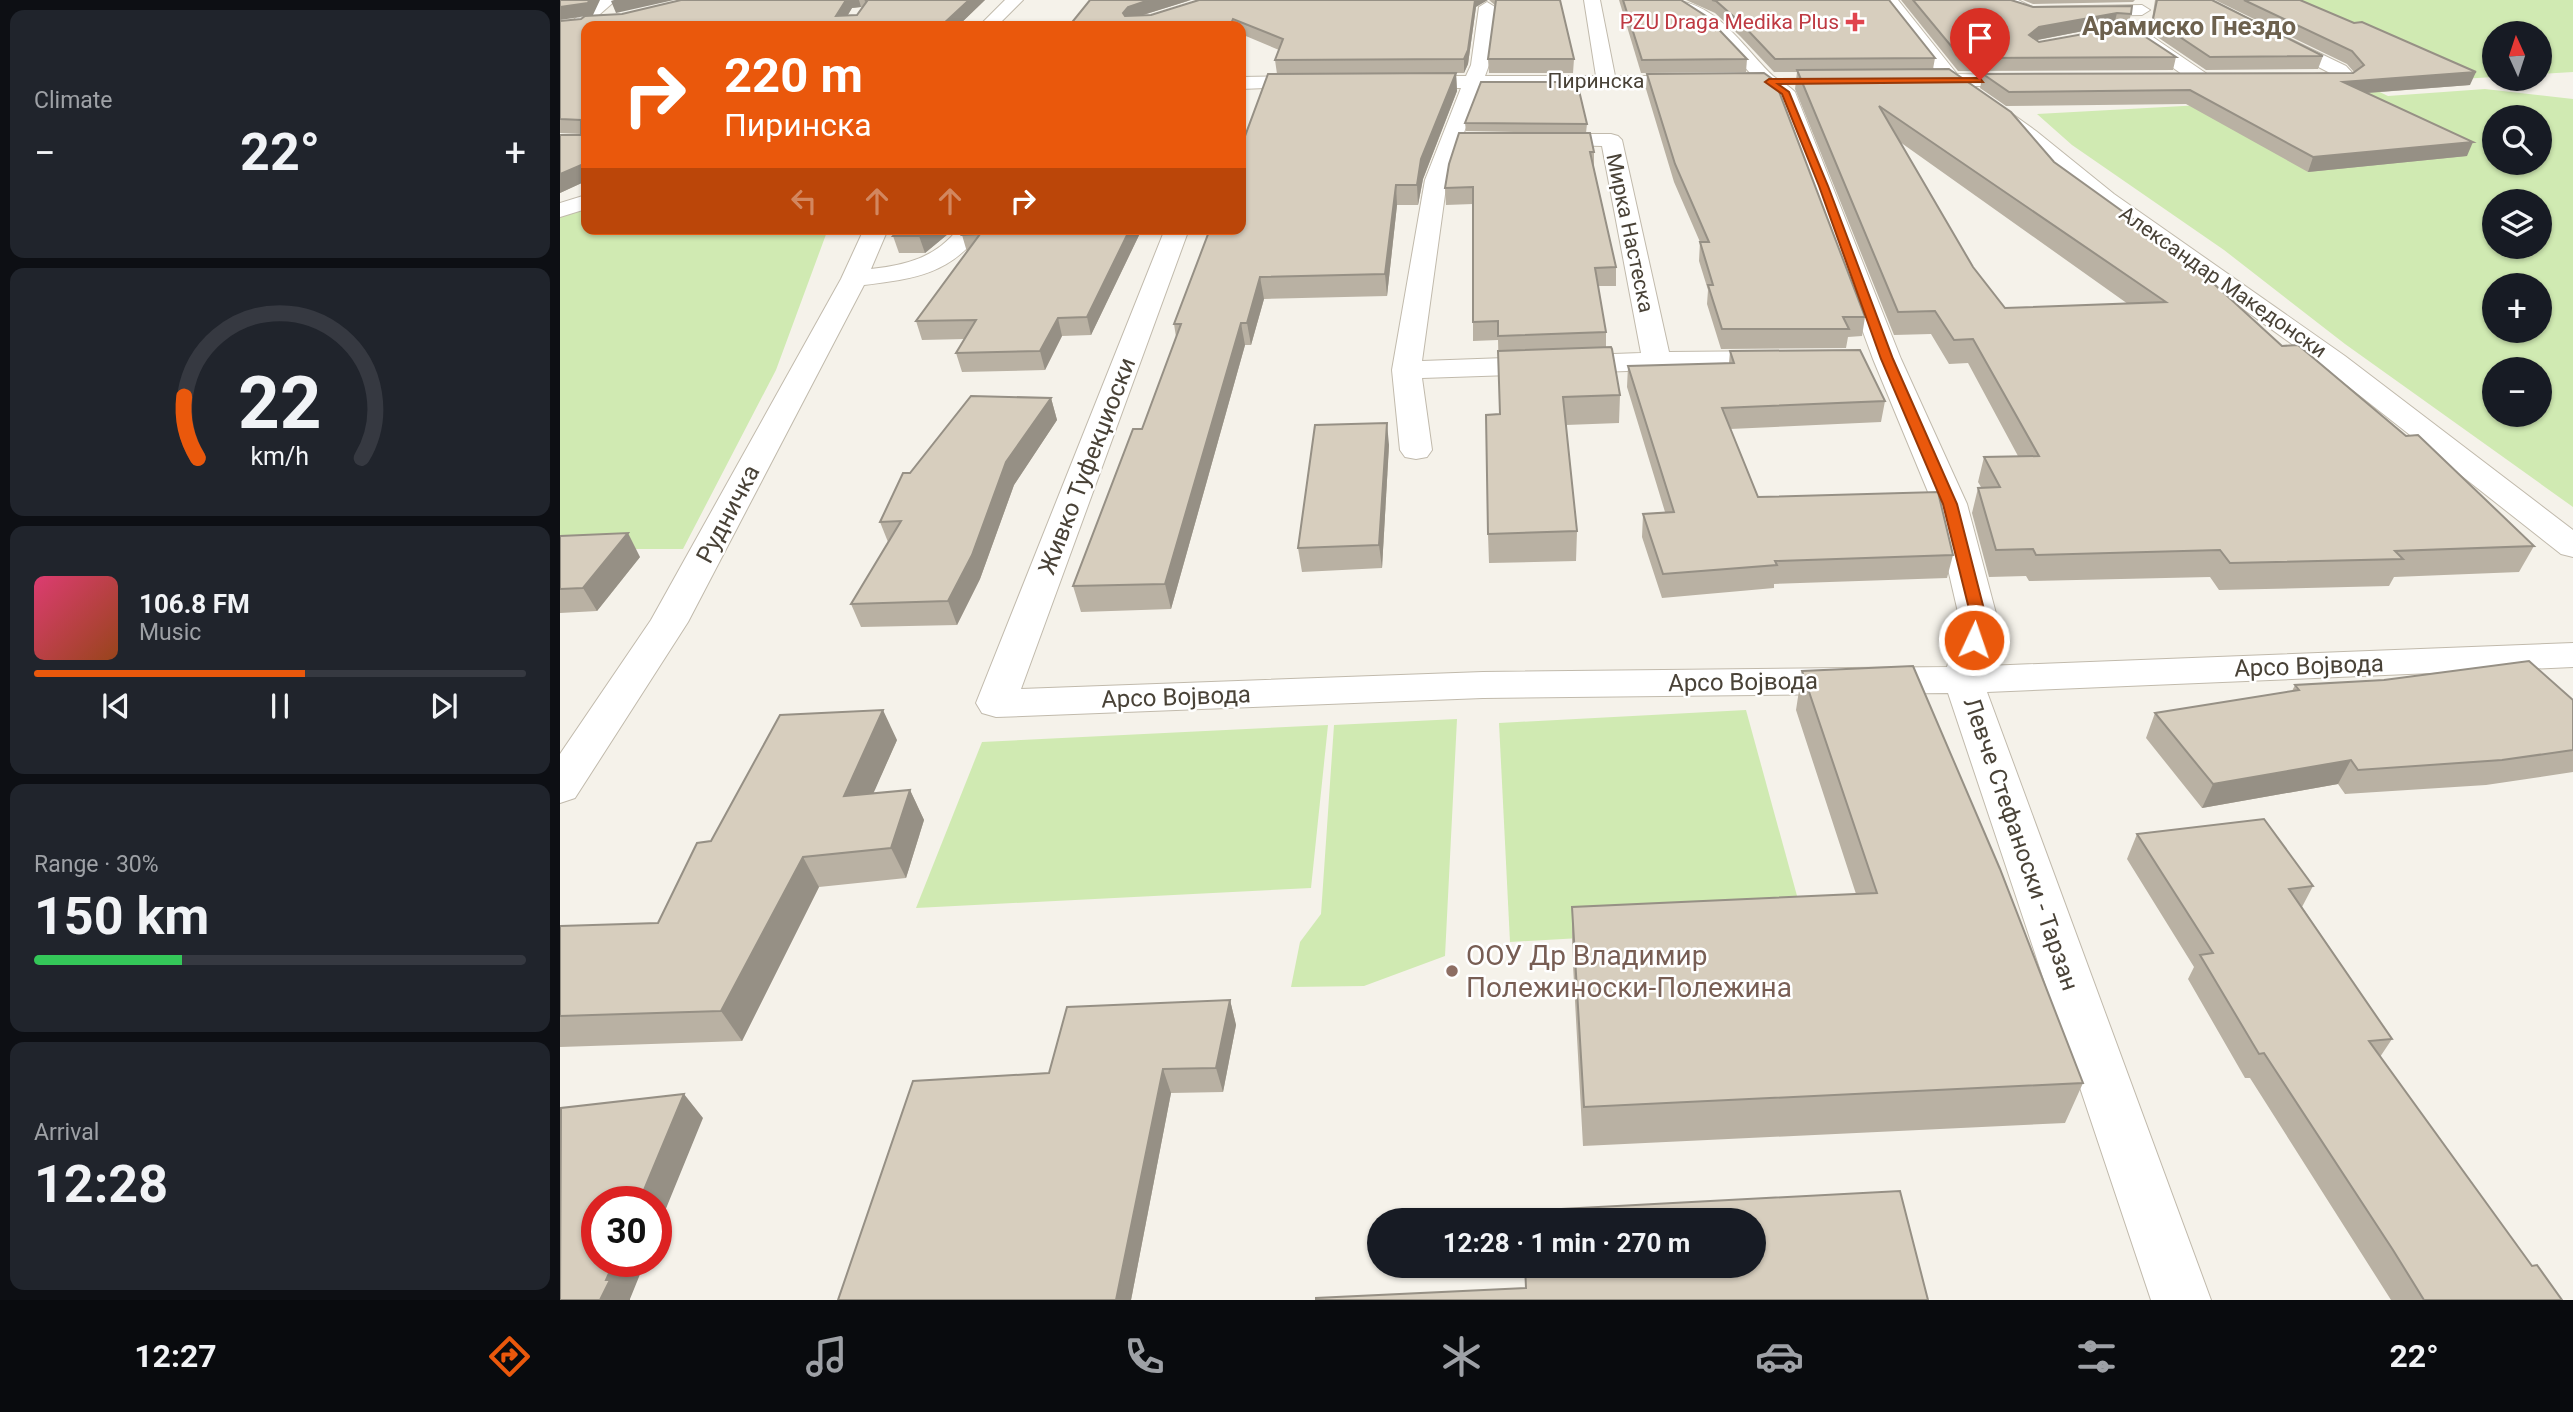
<!DOCTYPE html>
<html lang="en">
<head>
<meta charset="utf-8">
<style>
	body { margin:0; font-family:Roboto,sans-serif; background:#20242c; color:#f1f3f6; height:100vh; display:flex; flex-direction:column; font-size:26px; white-space:nowrap }
	* { box-sizing:border-box; margin:0 }
	p { font-size:23px; color:#9ea1a6 }
	.icon { flex:none; width:38px; height:38px; fill:none; stroke:currentColor; stroke-width:2; stroke-linecap:round; stroke-linejoin:round }
	.map { position:relative; flex:1; overflow:hidden }
	.sheet { display:flex; flex-direction:column; gap:10px; padding:10px; background:#0d0f14; width:560px }
	.sheet>* { flex:none }
	.banner { position:absolute; left:21px; top:21px; width:665px; height:214px; border-radius:14px; box-shadow:0 2px 5px #0004; background:#ea580c; color:#fff; overflow:hidden }
	.needle { width:46px; rotate:357deg }
	.tools { position:absolute; left:1922px; top:21px; display:grid; gap:14px }
	.tools a { display:grid; place-items:center; width:70px; height:70px; border-radius:50%; background:#171b24; box-shadow:0 2px 5px #0004; font-size:35px }
	.speed { position:absolute; left:21px; top:1186px; display:flex; gap:14px; font-size:35px; font-weight:700; text-align:center }
	.speed>* { display:grid; place-content:center; width:91px; height:91px; border-radius:50%; background:#171b24; box-shadow:0 2px 5px #0004; line-height:1 }
	.speed .limit { border:10px solid #d22; background:#fff; color:#111 }
	.pin { position:absolute; display:grid; place-items:center; width:60px; height:60px; color:#fff; margin:-72px -30px; border-radius:50% 50% 50% 0; rotate:-45deg; box-shadow:0 0 7px #0007 }
	.pin .icon { rotate:45deg }
	.me { position:absolute; width:77px; margin:-38px; rotate:3deg; stroke-linejoin:round; filter:drop-shadow(0 0 5px #0008) }
	.turn { display:flex; align-items:center; gap:24px; height:147px; padding:0 28px; font-size:32px }
	.turn .icon { width:91px; height:91px; stroke-width:2.5 }
	.turn b { display:block; font-size:49px; line-height:60px }
	.lanes { display:flex; align-items:center; height:66px; padding:0 28px; background:#0003; justify-content:center; gap:35px; direction:ltr }
	.lanes .off { opacity:.35 }
	.big { font-size:52px; font-weight:700; line-height:1.1 }
	.sheet .widget { flex:1; display:flex; flex-direction:column; justify-content:center; gap:10px; min-width:0; padding:0 24px; border-radius:14px; background:#20242c }
	.sheet .dial { align-items:center; gap:0 }
	.dial svg { height:182px; overflow:visible; fill:none; stroke:#363941; stroke-width:7; stroke-linecap:round; text-anchor:middle }
	.dial text { fill:#f1f3f6; stroke:none }
	.song { display:flex; align-items:center; gap:21px }
	.cover { width:84px; height:84px; border-radius:10px; background:linear-gradient(135deg,hsl(340 70% 55%),hsl(20 70% 35%)) }
	.played { height:7px; border-radius:4px; background:linear-gradient(90deg,#ea580c 55%,#363941 55%) }
	.keys { display:flex; justify-content:space-around; direction:ltr }
	.heat { display:flex; justify-content:space-between; align-items:center; font-size:38px; direction:ltr }
	.charge { height:10px; border-radius:5px; background:linear-gradient(90deg,#34c759 30%,#363941 0) }
	.trip { position:absolute; left:807px; top:1208px; width:399px; height:70px; border-radius:35px; background:#171b24; box-shadow:0 2px 5px #0004; font-weight:700; line-height:70px; text-align:center }
	.tabs { display:flex; height:112px; justify-content:space-around; align-items:center; background:#090b0e; color:#9ea1a6 }
	.tabs .icon { width:49px; height:49px }
	.tabs .on { color:#ea580c }
	.tabs b { font-size:32px; color:#f1f3f6 }
	main { display:flex; flex:1; min-height:0 }
	.map>svg:first-child { display:block }
</style>
</head>
<body>
<main>
<section class="sheet">
<div class="widget"><p>Climate</p>
<div class="heat"><a>−</a><b class="big">22°</b><a>+</a></div>
</div>
<div class="widget dial"><svg viewBox="0 0 100 80">
<path d="M14 69A42 42 0 1 1 86 69"/>
<path d="M14 69A42 42 0 0 1 8 42" stroke="#ea580c"/>
<text x="50" y="56" font-size="32" font-weight="700">22</text>
<text x="50" y="72" font-size="11">km/h</text>
</svg></div>
<div class="widget">
<div class="song"><i class="cover"></i><div><b>106.8 FM</b><p>Music</p></div></div>
<div class="played"></div>
<div class="keys"><svg class="icon" aria-label="previous" viewBox="0 0 24 24"><path d="M18 5L8 12l10 7zM5 5v14"/></svg><svg class="icon" aria-label="pause" viewBox="0 0 24 24"><path d="M8 5v14M16 5v14"/></svg><svg class="icon" aria-label="next" viewBox="0 0 24 24"><path d="M6 5l10 7-10 7zM19 5v14"/></svg></div>
</div>
<div class="widget"><p>Range · 30%</p><b class="big">150 km</b><div class="charge"></div></div>
<div class="widget"><p>Arrival</p><b class="big">12:28</b></div>
</section>
<div class="map">
<svg width="2013" height="1300" viewBox="0 0 2013 1300">
	<rect width="100%" height="100%" fill="#f5f2ea"/>
	<g fill="#d0eab2" fill-rule="evenodd">
		<polygon points="1727,0 2013,0 2013,72 1979,74 1979,33 1934,33 1934,77 1901,79"/>
		<path d="M1799,82l29,14 97,-7 88,10v408l-228,-163 -121,-94 -152,-105 -35,-31 183,-10zM1934,117h45v46h-45zM1934,201h45v46h-45zM1934,285h45v46h-45zM1934,369h45v46h-45z"/>
		<polygon points="26,208 26,229 268,229 216,370 123,549 0,549 0,216"/>
		<polygon points="1186,710 1245,925 950,942 939,723"/>
		<polygon points="897,719 885,956 804,986 731,987 740,942 761,914 774,725"/>
		<polygon points="768,725 751,888 356,908 422,742"/>
	</g>
	<g fill="none" stroke-linecap="round" stroke-linejoin="round">
		<g stroke="#c1baac" stroke-width="2">
			<g id="street">
				<polygon points="38,0 56,0 6,44 0,45 0,31"/>
				<polygon points="445,0 463,0 437,26 419,26"/>
				<polygon points="1024,0 1040,0 1055,76 1137,76 1147,82 1137,88 920,88 887,180 862,361 1081,353 1042,146 971,144 967,140 971,136 978,134 1051,134 1058,136 1062,140 1109,352 1221,351 1231,354 1235,360 1231,366 1221,369 1097,370 862,378 872,450 867,457 856,459 845,457 840,450 832,370 865,180 901,88 844,88 834,82 844,76 906,76 911,65 919,7 927,2 935,7 929,65 925,76 1036,76"/>
				<path d="M1107,0c49,0 74,45 106,76 7,6 16,9 22,16l106,267 66,145 31,117 -12,45 587,-23v24l-586,25 224,608h-60l-203,-607 -465,5 -487,19 -14,-4 -6,-10 189,-474h24l-168,460 462,-17 464,-5 13,-46 -27,-117 -60,-145 -97,-264 -14,-9 -55,-60z"/>
				<polygon points="1322,0 1338,0 1397,74 1480,76 1482,80 1480,84 1473,86 1413,86 1476,131 1554,194 1785,356 2013,530 2013,557 2001,554 1765,368 1538,204 1462,139 1388,86 1344,84 1342,80 1344,76 1378,74"/>
				<polygon points="1440,0 1458,0 1472,7 1582,5 1590,10 1582,15 1471,17 1451,11"/>
				<polygon points="1629,0 1650,0 1786,66 1797,78 1788,84 1736,83 1734,79 1736,75 1770,73"/>
				<polygon points="1578,23 1584,24 1587,33 1650,76 1652,80 1650,84 1636,84 1572,39 1569,28"/>
				<polygon points="756,76 763,78 766,82 763,86 681,89 681,77"/>
				<polygon points="26,195 26,209 0,217 0,203"/>
				<path d="M304,229h24l-17,40c35,-4 64,-11 87,-40h25c-31,45 -69,50 -119,56l-176,337 -113,176 -15,5v-49l91,-134 190,-341z"/>
			</g>
		</g>
		<use href="#street" fill="#fff" fill-rule="evenodd"/>
	</g>
	<g fill="#b9b1a3" fill-rule="evenodd">
		<path d="M121,0h304l-27,26h-372v155l-26,12v-58h21v-1l-21,-1v-112l21,-2 3,-2 -24,3 33,-5 29,-1zM301,7l1,1 -5,7h-9l4,-7z"/>
		<polygon points="631,0 583,15 916,7 908,64 904,73 896,73 897,91 863,179 858,205 837,205 827,296 704,299 691,345 685,345 611,609 521,612 513,586 582,429 616,337 614,324 717,74 715,60 719,50 681,34 681,26 509,26"/>
		<polygon points="929,0 1000,0 1014,59 1013,73 929,73 928,59 936,6"/>
		<polygon points="1059,0 1121,0 1187,59 1186,72 1081,73"/>
		<path d="M1126,0h203l46,58 -2,11 121,93 228,184 252,200 -15,26 -125,5 -5,9 -170,4 -9,-13 -181,4 -3,-5 -37,1 -17,-64 6,-25 3,-1 -3,-5 6,-25 34,-1 -50,-93 -19,1 -18,-30 -37,1 -99,-246 2,-17h-23l-34,-36 -25,-23zM1340,142l228,162 -123,4 -32,-41z"/>
		<polygon points="1341,0 1451,0 1473,7 1571,14 1568,26 1554,25 1477,40 1479,42 1616,57 1613,70 1398,71"/>
		<polygon points="1463,0 1575,0 1573,2 1473,4"/>
		<polygon points="1595,0 1652,0 1763,56 1758,69 1646,70 1590,32"/>
		<polygon points="1655,0 1740,0 1910,85 1808,93 1907,156 1748,172 1626,104 1446,106 1420,88 1423,74 1793,73 1794,72 1787,64"/>
		<polygon points="1087,74 1305,317 1302,336 1288,337 1286,348 1161,349 1147,304 1148,290 1139,261 1140,242 1114,182 1086,89"/>
		<polygon points="905,123 1027,124 1026,133 1034,152 1034,168 1056,267 1056,286 1038,286 1046,332 1046,347 1060,395 1059,423 1006,425 1017,531 1016,561 929,563 928,534 940,414 938,340 913,341 913,204 886,205 885,188 1000,133 906,131"/>
		<polygon points="394,229 365,253 339,253 333,236"/>
		<polygon points="582,229 531,335 502,336 485,370 402,372 396,353 405,339 362,340 356,321 407,252 402,235"/>
		<polygon points="1170,351 1325,401 1321,422 1170,429 1198,497 1393,555 1387,578 1214,584 1214,588 1102,598 1082,537 1083,514 1105,512 1067,387 1068,366 1169,363"/>
		<polygon points="491,398 497,420 454,485 420,579 397,625 301,627 291,604 328,542 320,522 350,473"/>
		<polygon points="829,445 822,568 742,572 738,548"/>
		<polygon points="0,536 80,557 37,611 0,613"/>
		<polygon points="1242,671 1523,1083 1505,1123 1023,1146 1012,947 1012,907 1296,894 1236,710"/>
		<polygon points="1735,685 2013,700 2013,772 1926,785 1785,794 1778,784 1642,808 1586,738 1595,713 1732,691"/>
		<polygon points="337,740 313,793 350,790 364,820 346,878 259,887 182,1041 0,1047 0,926 98,923 151,841"/>
		<polygon points="1577,834 1753,886 1742,907 1832,1039 1820,1057 1972,1266 2002,1300 1831,1300 1690,1078 1685,1078 1628,979 1634,967 1567,859"/>
		<polygon points="670,1000 676,1025 663,1092 611,1093 571,1300 278,1300"/>
	</g>
	<g fill="#969085">
		<polygon points="29,0 40,0 33,15 0,20 0,7"/>
		<polygon points="54,0 114,0 56,13 51,1"/>
		<polygon points="286,0 299,0 301,7 292,8 281,26 276,16"/>
		<polygon points="409,0 425,0 398,26 381,26"/>
		<polygon points="589,0 631,0 570,19 563,13 568,7"/>
		<polygon points="915,0 928,0 916,7 908,64 904,73 904,59"/>
		<polygon points="1557,13 1554,25 1477,40 1469,35 1479,27"/>
		<polygon points="1916,72 1910,85 1779,95 1783,82"/>
		<polygon points="896,73 897,91 863,179 858,205 857,185 861,159"/>
		<polygon points="1913,142 1907,156 1748,172 1753,157"/>
		<polygon points="26,163 26,181 0,193 0,174"/>
		<polygon points="836,185 837,205 827,296 825,274"/>
		<polygon points="368,229 394,229 365,253 359,236"/>
		<polygon points="570,229 582,229 531,335 527,317"/>
		<polygon points="700,277 704,299 691,345 687,323"/>
		<polygon points="498,318 502,336 485,370 480,351"/>
		<polygon points="681,323 685,345 611,609 605,584"/>
		<polygon points="491,398 497,420 454,485 420,579 397,625 388,601 446,462"/>
		<polygon points="827,423 829,445 822,568 819,545"/>
		<polygon points="68,533 80,557 37,611 23,588"/>
		<polygon points="323,710 337,740 299,826 284,796"/>
		<polygon points="1791,760 1778,784 1642,808 1653,784"/>
		<polygon points="350,790 364,820 346,878 331,848"/>
		<polygon points="243,857 259,887 182,1041 161,1011"/>
		<polygon points="670,1000 676,1025 663,1092 656,1068"/>
		<polygon points="603,1069 611,1093 571,1300 556,1300"/>
		<polygon points="124,1094 143,1118 96,1233 96,1202 79,1202"/>
		<polygon points="54,1262 85,1262 70,1299 70,1300 40,1300 46,1280"/>
	</g>
	<g fill="#d7cebe" stroke="#969085" stroke-width="2" fill-rule="evenodd">
		<polygon points="0,0 29,0 28,3 0,7"/>
		<polygon points="121,0 286,0 276,16 297,15 307,1 305,0 409,0 381,26 26,26 26,163 0,174 0,135 21,135 21,120 0,119 0,21 21,19 25,16 62,14"/>
		<polygon points="530,0 589,0 568,7 563,13 565,16 591,15 639,0 915,0 908,50 904,59 715,60 723,39 673,19 670,26 509,26"/>
		<polygon points="936,0 1000,0 1014,59 928,59"/>
		<polygon points="1063,0 1121,0 1146,16 1187,59 1082,60"/>
		<polygon points="1152,0 1329,0 1375,58 1215,59 1181,23 1156,1"/>
		<polygon points="1353,0 1451,0 1473,7 1572,6 1571,14 1557,13 1479,27 1469,35 1479,42 1557,28 1575,30 1616,57 1401,58"/>
		<polygon points="1597,0 1652,0 1763,56 1650,57 1593,19"/>
		<polygon points="1684,0 1740,0 1794,23 1802,22 1916,72 1783,82 1913,142 1753,157 1630,90 1449,92 1423,74 1793,73 1804,65 1792,51"/>
		<path d="M1389,69l62,43 43,50 125,90 103,94 16,-1 108,91 12,-1 116,111 -139,5 8,8 -173,4 -10,-13 -184,5 -3,-6 -37,1 -18,-62 22,-1 -16,-30 55,-1 -66,-117 -19,1 -19,-29 -37,1 -101,-242zM1319,106l287,196 -161,6 -32,-41z"/>
		<polygon points="896,73 861,159 857,185 836,185 825,274 700,277 687,323 681,323 605,584 513,586 573,429 582,429 621,324 614,324 650,229 681,229 681,147 708,74"/>
		<polygon points="1204,73 1215,81 1305,317 1283,317 1289,329 1162,329 1148,285 1153,285 1140,242 1149,242 1115,164 1087,74"/>
		<polygon points="921,82 1017,82 1027,124 905,123"/>
		<polygon points="899,133 1030,133 1034,152 1030,152 1056,267 1035,268 1046,332 938,336 938,321 913,322 913,187 885,188 889,164"/>
		<polygon points="339,229 368,229 359,236 333,236"/>
		<polygon points="406,229 570,229 527,317 498,318 480,351 396,353 416,320 356,321 420,234 402,235"/>
		<polygon points="1051,347 1052,349 1060,395 1003,397 1017,531 928,534 926,415 940,414 938,351"/>
		<polygon points="1300,350 1325,401 1162,408 1198,497 1378,492 1393,555 1215,561 1217,565 1103,574 1083,514 1114,512 1068,366 1174,363 1170,351"/>
		<polygon points="411,396 491,398 446,462 412,555 388,601 291,604 341,521 320,522 343,473 350,473"/>
		<polygon points="827,423 819,545 738,548 755,425"/>
		<polygon points="68,533 23,588 0,589 0,536"/>
		<polygon points="1969,661 2013,700 2013,750 1942,760 1798,770 1791,760 1653,784 1595,713 1739,690 1735,685 1824,680"/>
		<polygon points="1353,666 1440,869 1523,1083 1024,1107 1012,907 1317,893 1242,671"/>
		<polygon points="323,710 284,796 350,790 331,848 243,857 161,1011 0,1016 0,926 98,923 137,843 151,841 220,715"/>
		<polygon points="1704,819 1753,886 1729,889 1832,1039 1809,1041 1972,1266 1977,1265 2002,1300 1864,1300 1833,1250 1704,1053 1699,1054 1640,955 1653,953 1577,834"/>
		<polygon points="670,1000 656,1068 603,1069 556,1300 278,1300 353,1081 489,1073 507,1007"/>
		<polygon points="124,1094 79,1202 37,1202 37,1262 54,1262 46,1280 50,1280 40,1300 0,1300 1,1108"/>
		<polygon points="1340,1191 1368,1300 756,1300 756,1298 966,1288 965,1265 1194,1265 1194,1220 962,1220 962,1211"/>
	</g>
	<polygon fill="#ea580c" stroke="#983908" stroke-width="2" points="1420,78 1423,82 1218,84 1229,92 1268,186 1333,359 1397,504 1427,621 1422,640 1414,646 1406,640 1412,621 1383,504 1321,359 1259,186 1222,94 1205,82 1209,79"/>
	<path fill="#e0444e" stroke="#fff" stroke-width="2.5" d="M1291.5 11.5h7v7h7v7h-7v7h-7v-7h-7v-7h7z"/>
	<circle fill="#8d6e63" stroke="#fff" stroke-width="2.5" cx="892" cy="971" r="7"/>
	<g text-anchor="middle" dominant-baseline="central" stroke-width="5" stroke-linejoin="round" paint-order="stroke">
		<g font-size="21" fill="#be3a42" stroke="#fff" text-anchor="end">
			<text x="1279" y="22">PZU Draga Medika Plus</text>
		</g>
		<g font-size="21" fill="#494237" stroke="#fff">
			<text x="1036" y="81">Пиринска</text>
			<text transform="translate(1070 233) rotate(78)">Мирка Настеска</text>
			<text transform="translate(1663 282) rotate(35)">Александар Македонски</text>
		</g>
		<g font-size="24" fill="#494237" stroke="#fff">
			<text transform="translate(527 466) rotate(-69)">Живко Туфекџиоски</text>
			<text transform="translate(168 514) rotate(-62)">Рудничка</text>
			<text transform="translate(1749 666) rotate(-2)">Арсо Војвода</text>
			<text transform="translate(1183 682) rotate(-1)">Арсо Војвода</text>
			<text transform="translate(616 697) rotate(-2)">Арсо Војвода</text>
			<text transform="translate(1461 844) rotate(71)">Левче Стефаноски - Тарзан</text>
		</g>
		<g font-size="26" font-weight="bold" fill="#6d614e" stroke="#fff">
			<text x="1629" y="26">Арамиско Гнездо</text>
		</g>
		<g font-size="28" fill="#785e54" stroke="#fff" text-anchor="start">
			<text x="906" y="955">ООУ Др Владимир<tspan x="906" dy="32">Полежиноски-Полежина</tspan></text>
		</g>
	</g>
</svg>
<div class="tools">
<a><svg class="needle" viewBox="-14 -14 28 28"><path d="M0-13l5 13h-10z" fill="#e53935"/><path d="M0 13l5-13h-10z" fill="#9ea1a6"/></svg></a>
<a><svg class="icon" aria-label="search" viewBox="0 0 24 24"><circle cx="10" cy="10" r="6"/><path d="M15 15l6 6"/></svg></a>
<a><svg class="icon" aria-label="layers" viewBox="0 0 24 24"><path d="M12 4l9 5-9 5-9-5zM3 14l9 5 9-5"/></svg></a>
<a>+</a>
<a>−</a>
</div>
<div class="speed"><div class="limit">30</div></div>
<div class="pin" style="left:1420px;top:80px;background:#d93025"><svg class="icon" aria-label="arrive" viewBox="0 0 24 24"><path d="M6 21V4h12l-3 4 3 4H6"/></svg></div>
<svg class="me" style="left:1414px;top:640px" viewBox="-20 -20 40 40"><circle r="17" fill="#ea580c" stroke="#fff" stroke-width="3"/><path d="M0-11L8 9 0 5-8 9z" fill="#fff"/></svg>
<div class="trip">12:28 · 1 min · 270 m</div>
<div class="banner">
<div class="turn"><svg class="icon" aria-label="right" viewBox="0 0 24 24"><path d="M7 20v-9h11M14 6l5 5-5 5"/></svg><div><b>220 m</b>Пиринска</div></div>
<div class="lanes"><svg class="icon off" aria-label="left" viewBox="0 0 24 24"><path d="M17 20v-9H6M10 6l-5 5 5 5"/></svg><svg class="icon off" aria-label="ahead" viewBox="0 0 24 24"><path d="M12 20V5M6 11l6-6 6 6"/></svg><svg class="icon off" aria-label="ahead" viewBox="0 0 24 24"><path d="M12 20V5M6 11l6-6 6 6"/></svg><svg class="icon" aria-label="right" viewBox="0 0 24 24"><path d="M7 20v-9h11M14 6l5 5-5 5"/></svg></div>
</div>
</div>
</main>
<nav class="tabs">
<b>12:27</b>
<svg class="icon on" aria-label="directions" viewBox="0 0 24 24"><path d="M12 3l9 9-9 9-9-9zM9 14v-3h6M13 9l2 2-2 2"/></svg>
<svg class="icon" aria-label="music" viewBox="0 0 24 24"><path d="M9 18V5l10-2v13"/><circle cx="6" cy="18" r="3"/><circle cx="16" cy="16" r="3"/></svg>
<svg class="icon" aria-label="phone" viewBox="0 0 24 24"><path d="M5 4h4l2 5-3 2q2 4 5 5l2-3 5 2v4C11 20 4 13 5 4z"/></svg>
<svg class="icon" aria-label="climate" viewBox="0 0 24 24"><path d="M12 3v18M4 7l16 10M4 17L20 7"/></svg>
<svg class="icon" aria-label="car" viewBox="0 0 24 24"><path d="M5 17H2v-5l4-1 3-4h7l3 4 3 1v5h-3M9 17h6M6 11h13"/><circle cx="7" cy="17" r="2"/><circle cx="17" cy="17" r="2"/></svg>
<svg class="icon" aria-label="filters" viewBox="0 0 24 24"><path d="M4 7h16M4 17h16"/><circle cx="9" cy="7" r="2"/><circle cx="15" cy="17" r="2"/></svg>
<b>22°</b>
</nav>
</body>
</html>
